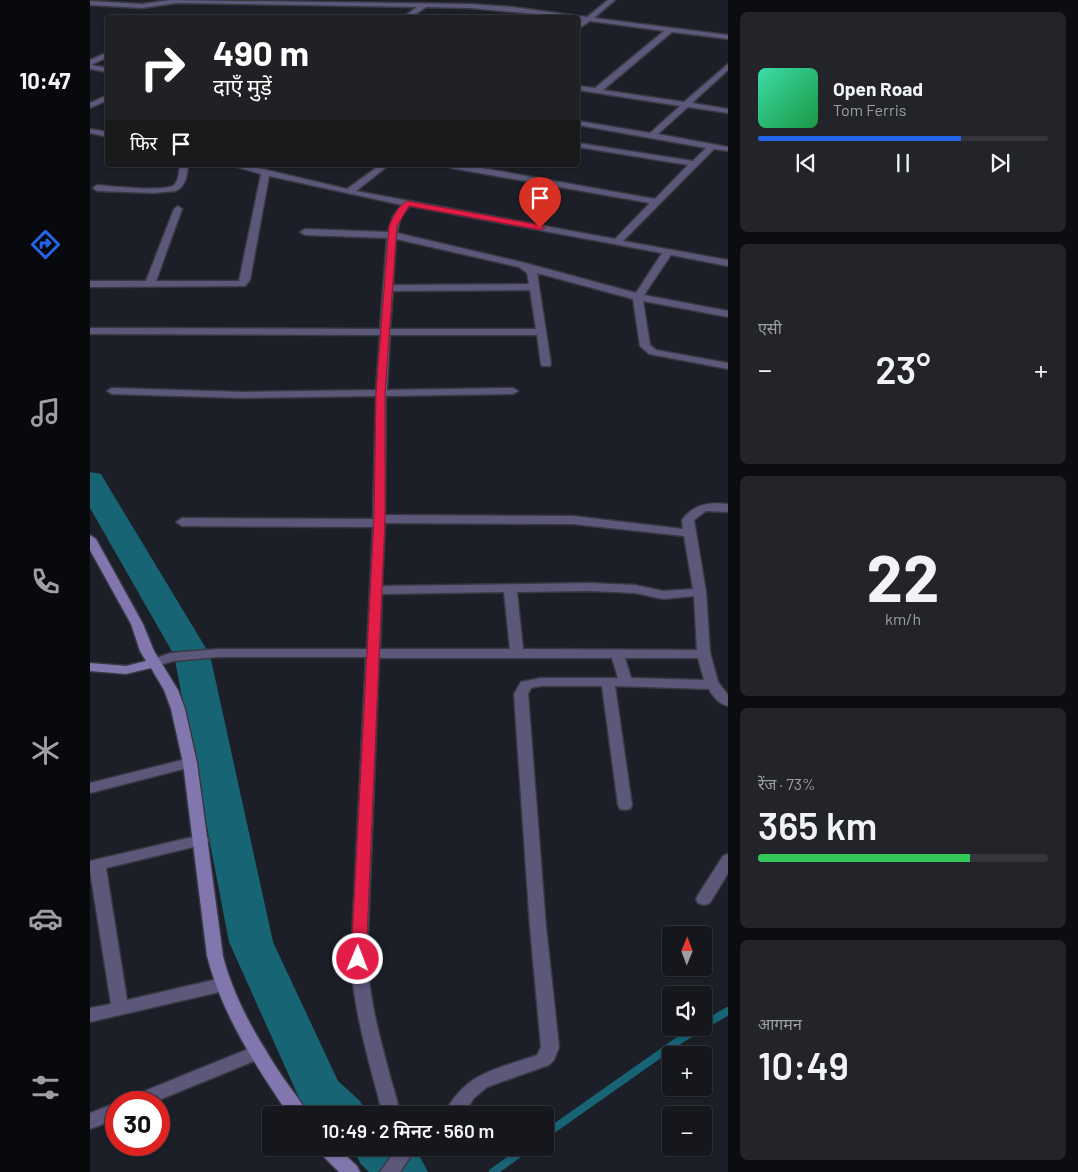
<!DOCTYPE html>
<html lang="hi">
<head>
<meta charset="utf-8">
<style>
	body { margin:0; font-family:Barlow,"Noto Sans Devanagari",sans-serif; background:#22242a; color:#f1f3f6; height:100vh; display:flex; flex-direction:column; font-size:19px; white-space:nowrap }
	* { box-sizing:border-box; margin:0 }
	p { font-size:16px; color:#9d9fa4 }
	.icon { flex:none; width:28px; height:28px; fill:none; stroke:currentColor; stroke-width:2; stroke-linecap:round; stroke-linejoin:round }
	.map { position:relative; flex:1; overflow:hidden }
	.sheet { display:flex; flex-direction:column; gap:12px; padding:12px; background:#0c0d10; width:350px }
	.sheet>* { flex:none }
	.banner { position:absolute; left:15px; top:15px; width:475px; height:152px; border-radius:5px; box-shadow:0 1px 4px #0004,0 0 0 1px #34363b; background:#202124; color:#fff; overflow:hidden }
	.needle { width:32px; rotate:1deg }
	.controls { position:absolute; left:572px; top:926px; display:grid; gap:10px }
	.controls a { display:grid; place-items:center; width:50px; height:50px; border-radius:5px; background:#15171d; box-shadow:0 1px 4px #0004,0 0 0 1px #34363b; font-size:25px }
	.speed { position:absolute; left:15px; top:1091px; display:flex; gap:10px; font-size:25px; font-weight:700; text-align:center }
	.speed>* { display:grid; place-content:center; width:65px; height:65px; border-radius:50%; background:#15171d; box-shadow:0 1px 4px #0004,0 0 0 1px #34363b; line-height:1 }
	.speed .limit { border:8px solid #d22; background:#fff; color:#111 }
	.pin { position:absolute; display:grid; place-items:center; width:42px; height:42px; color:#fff; margin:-51px -21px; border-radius:50% 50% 50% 0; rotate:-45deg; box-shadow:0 0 5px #0007 }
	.pin .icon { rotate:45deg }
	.me { position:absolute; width:55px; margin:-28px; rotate:1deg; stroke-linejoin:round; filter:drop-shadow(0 0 4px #0008) }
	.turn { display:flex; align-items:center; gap:18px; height:105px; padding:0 25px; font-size:22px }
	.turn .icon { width:65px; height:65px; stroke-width:2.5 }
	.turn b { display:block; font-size:35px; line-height:42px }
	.then { display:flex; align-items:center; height:48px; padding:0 25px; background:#0003; gap:10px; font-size:19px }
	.big { font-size:38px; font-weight:600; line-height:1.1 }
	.sheet .card { flex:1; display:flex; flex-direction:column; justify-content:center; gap:8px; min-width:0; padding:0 18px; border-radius:8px; background:#22242a }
	.sheet .dial { align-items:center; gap:0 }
	.dial b { font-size:65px; line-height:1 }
	.song { display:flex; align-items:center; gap:15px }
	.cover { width:60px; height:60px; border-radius:8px; background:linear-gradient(135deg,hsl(160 70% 55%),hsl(140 70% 35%)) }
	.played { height:5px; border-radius:2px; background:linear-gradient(90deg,#2563eb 70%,#34363b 70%) }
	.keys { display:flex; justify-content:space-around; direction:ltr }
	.heat { display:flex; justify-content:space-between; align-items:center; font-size:28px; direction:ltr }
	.charge { height:8px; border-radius:4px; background:linear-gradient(90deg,#34c759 73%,#34363b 0) }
	.trip { position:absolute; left:172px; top:1106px; width:292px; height:50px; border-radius:5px; background:#15171d; box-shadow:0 1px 4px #0004,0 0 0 1px #34363b; font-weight:600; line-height:50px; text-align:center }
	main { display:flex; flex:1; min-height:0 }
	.menu { display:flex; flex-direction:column; width:90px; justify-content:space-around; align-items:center; background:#08090c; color:#9d9fa4 }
	.menu .icon { width:35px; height:35px }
	.menu .current { color:#2563eb }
	.menu b { font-size:22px; color:#f1f3f6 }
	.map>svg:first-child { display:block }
</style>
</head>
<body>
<main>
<nav class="menu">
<b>10:47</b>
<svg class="icon current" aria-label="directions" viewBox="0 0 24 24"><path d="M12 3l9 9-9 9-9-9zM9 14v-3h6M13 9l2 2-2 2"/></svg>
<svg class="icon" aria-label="music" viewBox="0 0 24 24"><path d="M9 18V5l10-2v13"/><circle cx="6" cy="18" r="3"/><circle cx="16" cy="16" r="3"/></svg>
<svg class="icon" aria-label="phone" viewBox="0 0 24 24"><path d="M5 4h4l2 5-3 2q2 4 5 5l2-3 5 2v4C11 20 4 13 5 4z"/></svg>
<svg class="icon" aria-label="climate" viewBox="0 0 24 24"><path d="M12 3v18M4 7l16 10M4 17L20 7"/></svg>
<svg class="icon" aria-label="car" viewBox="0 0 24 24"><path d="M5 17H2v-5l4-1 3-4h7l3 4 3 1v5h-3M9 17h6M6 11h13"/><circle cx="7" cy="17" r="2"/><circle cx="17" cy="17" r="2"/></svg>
<svg class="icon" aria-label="filters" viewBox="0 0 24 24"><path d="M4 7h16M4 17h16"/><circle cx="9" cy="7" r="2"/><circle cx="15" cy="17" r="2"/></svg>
</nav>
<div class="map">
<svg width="638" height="1172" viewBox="0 0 638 1172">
	<rect width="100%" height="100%" fill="#1c1f27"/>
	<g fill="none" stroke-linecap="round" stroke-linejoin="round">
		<g stroke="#176475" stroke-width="8">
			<polyline points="614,1025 638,1011"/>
			<polyline points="456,1134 594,1037 610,1028"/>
			<polyline points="403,1172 437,1148"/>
		</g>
		<g fill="#176475" fill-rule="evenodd">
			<polygon points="0,472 11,474 15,481 120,655 183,942 248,1081 270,1101 277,1115 221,1115 214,1109 139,942 84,655 0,508"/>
			<polygon points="263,1148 320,1148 330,1157 338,1172 279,1172 270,1163"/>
		</g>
		<g stroke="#363941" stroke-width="3">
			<g id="street">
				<path d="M80,0l299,4 43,3 75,10 21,-17h7l-21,18 134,17v4l-56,-7 -69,58 81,12 44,-38v6l-36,33 36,6v4l-40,-6 -30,27 70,13v4l-14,-2 -91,92 105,19v6l-57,-11 -27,40 84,16v6l-85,-16 7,44 6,5 72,13v6l-79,-15 -9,-8 -7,-47 -96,-26 14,91 -1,2h-8l-1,-2 -4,-29h-147l-3,55 126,-2 5,3 -5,3 -127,2 -1,119 188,1 110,13 -1,-9c11,-16 28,-18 46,-16v8l-22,-1 -12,9 12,72 4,60 8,30 10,13v11c-9,-2 -15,-9 -19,-17l-94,-3 17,119 -2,4 -5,1 -5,-1 -2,-4 -16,-119h-61l-10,2 -3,6 18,233 13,120 -5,13 -5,5 -62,22 -13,11 -11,17h-19c21,-43 51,-45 93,-60l4,-8 -11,-120 -16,-233 7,-12 20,-4h77l-6,-20h-233l-12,301c3,52 20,105 34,156h-18c-13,-51 -30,-104 -32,-156l15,-302h-147l-46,4 -19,6 -7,-4 2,-3 22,-7 48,-4h148l6,-122 -191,-1 -6,-4 6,-4 191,1 3,-123 -133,2 -131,-4 -5,-3 5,-3 131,4 133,-2 4,-55 -290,-1v-6l290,1 7,-91 -82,-3 -5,-3 5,-3 83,3 5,-16 9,-11 -133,-29 -19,104 -5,6 -155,1v-6h56l28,-72 4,-3 4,3 -26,72h83l22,-107 -31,-9h15l102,24 33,-24h9l-33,26 259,48 35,-36 -199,-35 -4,-3h18l190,34 33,-34 -110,-18v-4l115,18 13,-13 -128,-23v-4l72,12 30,-27 -102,-16v-4l17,2 69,-57 -74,-10 -12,8v-5l4,-4h-4v-2l-109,-10 -43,-1 -16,11h-8l15,-11 -240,-4 -35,5 -52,-3v-4l52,3zM320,206l252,47 -26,40 -111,-30 -128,-30 4,-17zM306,239l123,28 8,6 2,11 -136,1zM440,290l6,39h-146l3,-38zM295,523l188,1 111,12 9,53 -30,2 -28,-6 -45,-2 -208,3zM500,591l45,2 28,6 31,-3 3,54 -174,-1 -6,-57zM414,592l6,57h-130l2,-55zM535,658h73l6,22 -73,-2z"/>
				<polygon points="18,52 18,57 1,65 18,68 18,72 0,69 0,60"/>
				<polygon points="18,95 18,100 0,108 0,103"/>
				<polygon points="0,129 18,132 18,137 0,133"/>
				<path d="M90,165h8c-1,10 -2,21 -12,26l-23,2 -56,-2 -4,-3 4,-3c13,1 72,8 78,-1 4,-4 4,-14 5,-19z"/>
				<polygon points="100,758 105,760 107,763 105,766 0,793 0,783"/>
				<polygon points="111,835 116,836 119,840 116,844 16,868 37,1000 132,978 138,980 140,985 138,990 0,1022 0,1008 21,1004 0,871 0,861"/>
				<polygon points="638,854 638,873 620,903 614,905 608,903 606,899 608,895 633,856"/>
				<polygon points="168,1045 174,1047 177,1052 174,1057 64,1102 37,1102 40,1097"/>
				<polygon points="26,1103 26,1119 0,1129 0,1113"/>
				<polygon points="307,1148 326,1148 310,1172 290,1172"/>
			</g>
		</g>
		<g stroke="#363941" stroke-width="3">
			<g id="secondary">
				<path d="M0,535l6,4 47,85 11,27 24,39 7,19 12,54 26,193c11,43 33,80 57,117 9,14 21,27 28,42h-19c-33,-49 -67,-100 -82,-159l-24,-193 -12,-54 -7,-19 -13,-22 -25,6 -36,-3v-8l36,3 20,-5 -6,-10 -9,-27 -41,-74z"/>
				<polygon points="228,1148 248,1148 267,1166 270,1172 249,1172 231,1154"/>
			</g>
		</g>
		<use href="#street" fill="#5d577a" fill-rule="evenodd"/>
		<use href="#secondary" fill="#8176ae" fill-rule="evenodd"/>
	</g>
	<path fill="#e11d48" stroke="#92132f" d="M317,201l133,24 5,3 -5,2 -131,-24 -12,20 -12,167v126l-19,440 -2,4 -6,1 -5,-1 -2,-4 23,-440 2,-126 13,-167c4,-9 9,-20 18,-25z"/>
</svg>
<div class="controls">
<a><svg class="needle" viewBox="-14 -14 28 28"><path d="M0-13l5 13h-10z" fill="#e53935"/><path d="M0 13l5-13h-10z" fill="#9d9fa4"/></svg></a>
<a><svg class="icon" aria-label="sound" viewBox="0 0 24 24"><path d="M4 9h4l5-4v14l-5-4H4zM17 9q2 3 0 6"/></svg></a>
<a>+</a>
<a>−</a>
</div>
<div class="speed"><div class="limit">30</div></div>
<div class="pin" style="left:450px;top:228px;background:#d93025"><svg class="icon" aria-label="arrive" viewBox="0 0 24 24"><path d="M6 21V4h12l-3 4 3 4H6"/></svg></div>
<svg class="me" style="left:268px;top:959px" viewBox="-20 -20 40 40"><circle r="17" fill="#e11d48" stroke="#fff" stroke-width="3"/><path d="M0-11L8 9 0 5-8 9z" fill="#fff"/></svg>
<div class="trip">10:49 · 2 मिनट · 560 m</div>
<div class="banner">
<div class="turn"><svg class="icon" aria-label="right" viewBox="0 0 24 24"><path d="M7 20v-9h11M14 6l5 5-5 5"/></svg><div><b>490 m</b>दाएँ मुड़ें</div></div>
<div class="then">फिर<svg class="icon" aria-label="arrive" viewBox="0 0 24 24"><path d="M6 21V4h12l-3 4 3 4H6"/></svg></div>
</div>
</div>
<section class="sheet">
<div class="card">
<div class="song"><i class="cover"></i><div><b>Open Road</b><p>Tom Ferris</p></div></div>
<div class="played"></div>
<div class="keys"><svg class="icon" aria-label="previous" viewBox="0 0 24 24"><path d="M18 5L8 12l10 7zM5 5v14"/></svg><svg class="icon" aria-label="pause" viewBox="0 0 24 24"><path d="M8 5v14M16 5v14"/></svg><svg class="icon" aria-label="next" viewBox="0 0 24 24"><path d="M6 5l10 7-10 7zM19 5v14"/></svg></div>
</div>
<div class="card"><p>एसी</p>
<div class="heat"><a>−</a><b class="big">23°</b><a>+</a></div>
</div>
<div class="card dial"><b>22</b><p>km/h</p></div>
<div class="card"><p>रेंज · 73%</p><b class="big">365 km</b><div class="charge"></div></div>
<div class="card"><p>आगमन</p><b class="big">10:49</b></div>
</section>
</main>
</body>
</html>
